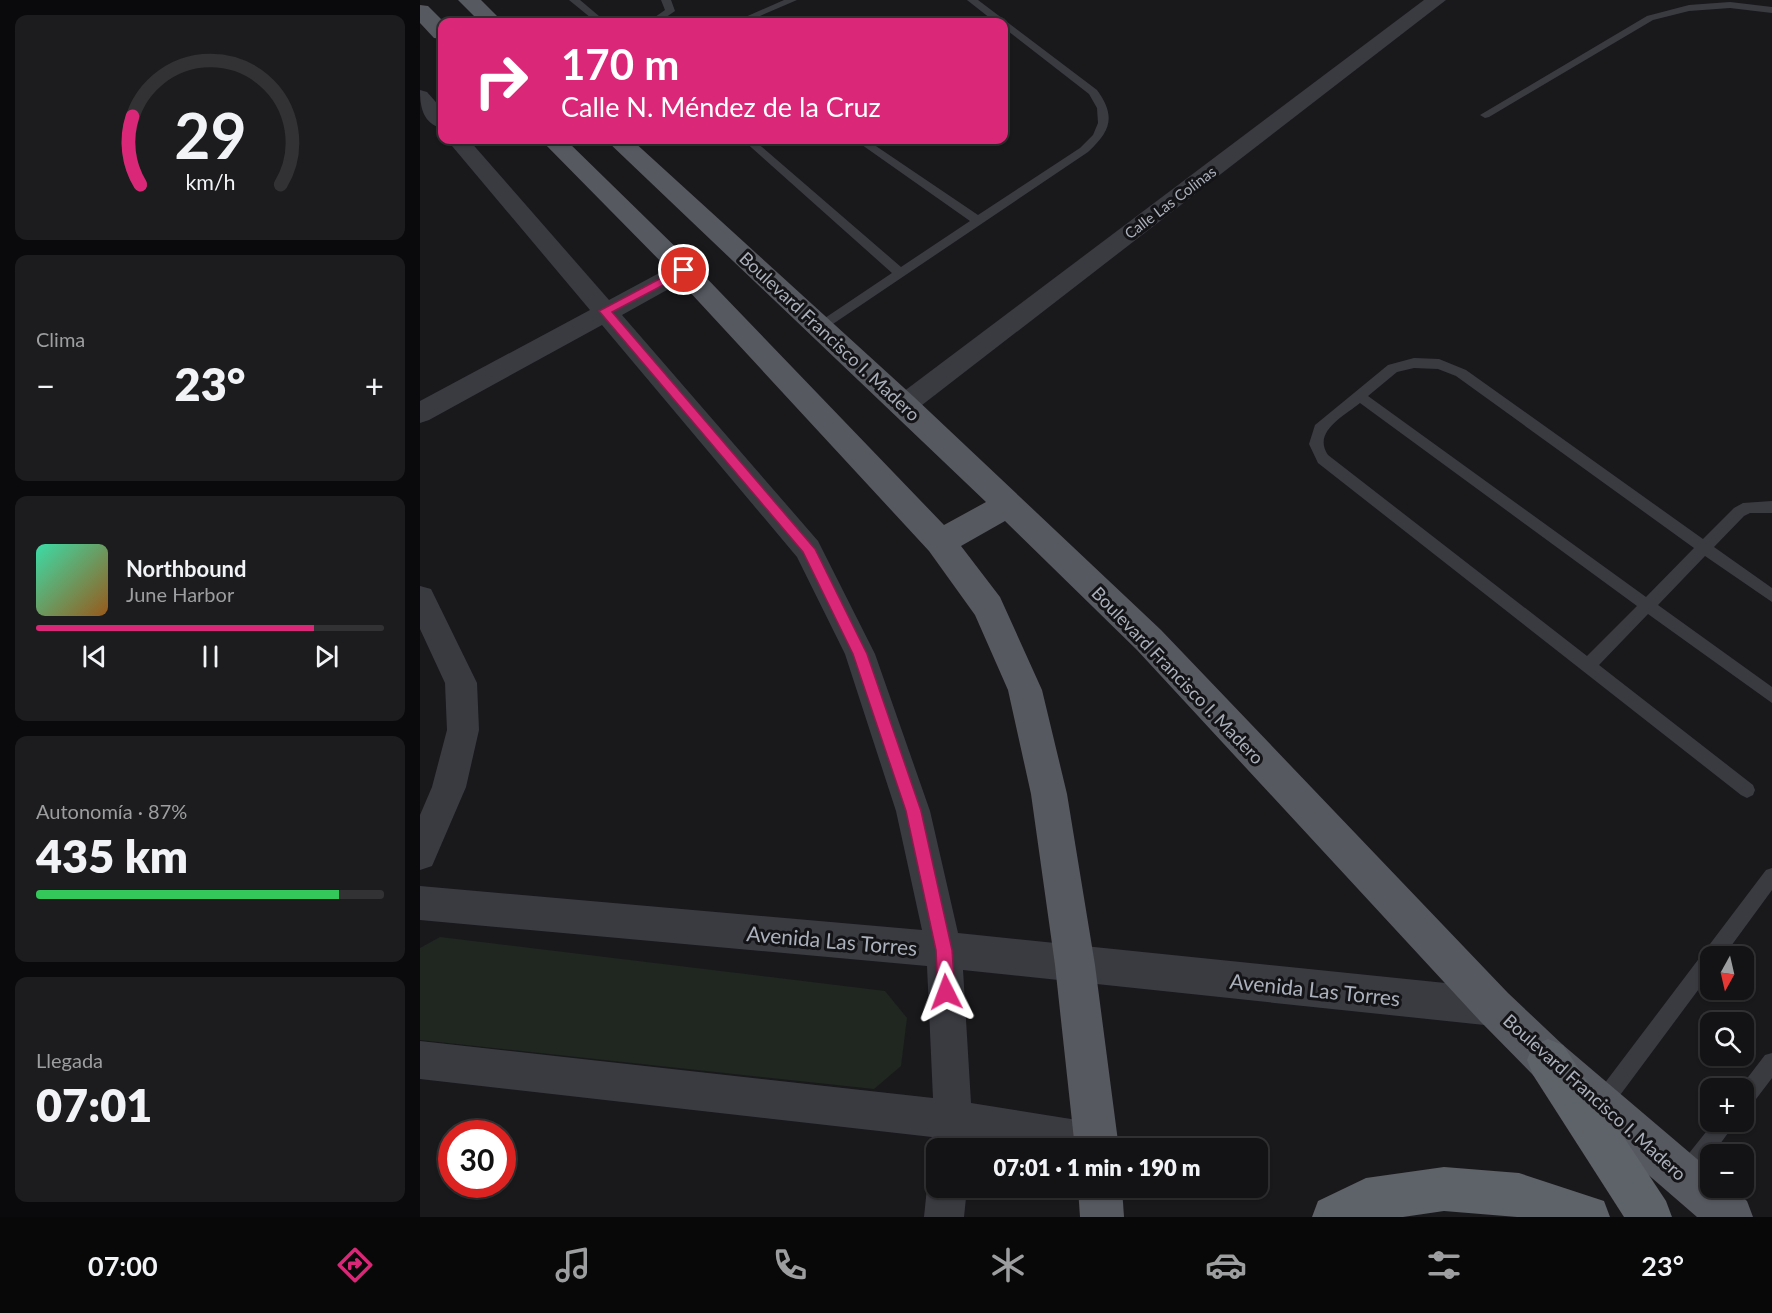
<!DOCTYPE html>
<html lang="es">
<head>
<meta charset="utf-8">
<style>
	body { margin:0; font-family:Lato,sans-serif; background:#1c1c1e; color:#f1f3f6; height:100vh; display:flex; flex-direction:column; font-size:22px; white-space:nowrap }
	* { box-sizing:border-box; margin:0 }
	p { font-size:20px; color:#9d9ea0 }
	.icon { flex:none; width:33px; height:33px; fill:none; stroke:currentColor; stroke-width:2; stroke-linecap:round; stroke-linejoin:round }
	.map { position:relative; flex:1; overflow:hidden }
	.drawer { display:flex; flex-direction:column; gap:15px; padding:15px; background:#0a0a0c; width:420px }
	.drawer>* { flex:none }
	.hud { position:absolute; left:18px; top:18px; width:570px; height:126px; border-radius:12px; box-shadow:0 2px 4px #0004,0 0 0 2px #323234; background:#db2777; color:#fff; overflow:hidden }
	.needle { width:39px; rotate:188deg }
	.controls { position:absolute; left:1280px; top:946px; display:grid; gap:12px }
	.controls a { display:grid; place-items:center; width:54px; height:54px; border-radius:12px; background:#131315; box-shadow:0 2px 4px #0004,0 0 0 2px #323234; font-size:30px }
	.speed { position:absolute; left:18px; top:1120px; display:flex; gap:12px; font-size:30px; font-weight:700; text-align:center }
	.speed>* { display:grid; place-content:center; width:78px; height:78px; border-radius:50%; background:#131315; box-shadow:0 2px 4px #0004,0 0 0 2px #323234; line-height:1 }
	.speed .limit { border:9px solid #d22; background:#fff; color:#111 }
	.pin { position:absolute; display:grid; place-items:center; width:51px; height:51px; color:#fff; margin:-26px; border:3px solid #fff; border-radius:50%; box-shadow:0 2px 6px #0007 }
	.me { position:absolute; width:66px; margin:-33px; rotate:357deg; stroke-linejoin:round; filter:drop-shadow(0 0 4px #0008) }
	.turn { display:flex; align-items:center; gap:21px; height:126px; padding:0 24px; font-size:27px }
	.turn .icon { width:78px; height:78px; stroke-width:2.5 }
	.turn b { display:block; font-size:42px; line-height:51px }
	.big { font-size:45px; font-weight:800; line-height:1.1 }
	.drawer .widget { flex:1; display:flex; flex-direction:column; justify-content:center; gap:9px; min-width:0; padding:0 21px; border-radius:12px; background:#1c1c1e }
	.drawer .dial { align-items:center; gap:0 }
	.dial svg { height:156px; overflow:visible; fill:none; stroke:#323234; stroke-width:7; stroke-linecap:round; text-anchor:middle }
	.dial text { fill:#f1f3f6; stroke:none }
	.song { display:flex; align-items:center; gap:18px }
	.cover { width:72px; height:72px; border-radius:9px; background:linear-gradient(135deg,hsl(160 70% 55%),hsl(30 70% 35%)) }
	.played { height:6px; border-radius:3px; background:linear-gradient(90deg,#db2777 80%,#323234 80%) }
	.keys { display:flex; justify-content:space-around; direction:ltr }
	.heat { display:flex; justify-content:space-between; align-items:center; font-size:33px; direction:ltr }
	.charge { height:9px; border-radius:4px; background:linear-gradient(90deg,#34c759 87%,#323234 0) }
	.trip { position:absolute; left:506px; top:1138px; width:342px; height:60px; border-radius:12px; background:#131315; box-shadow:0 2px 4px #0004,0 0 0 2px #323234; font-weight:800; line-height:60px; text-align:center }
	.tabs { display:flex; height:96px; justify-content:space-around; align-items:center; background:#080808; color:#9d9ea0 }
	.tabs .icon { width:42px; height:42px }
	.tabs .active { color:#db2777 }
	.tabs b { font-size:27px; color:#f1f3f6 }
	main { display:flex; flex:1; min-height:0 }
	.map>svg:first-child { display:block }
</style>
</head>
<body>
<main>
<section class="drawer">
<div class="widget dial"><svg viewBox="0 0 100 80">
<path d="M14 69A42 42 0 1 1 86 69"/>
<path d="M14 69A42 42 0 0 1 10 34" stroke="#db2777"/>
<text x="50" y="56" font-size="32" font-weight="700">29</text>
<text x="50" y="72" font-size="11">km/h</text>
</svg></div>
<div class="widget"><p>Clima</p>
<div class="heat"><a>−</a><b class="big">23°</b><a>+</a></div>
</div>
<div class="widget">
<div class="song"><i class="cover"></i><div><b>Northbound</b><p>June Harbor</p></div></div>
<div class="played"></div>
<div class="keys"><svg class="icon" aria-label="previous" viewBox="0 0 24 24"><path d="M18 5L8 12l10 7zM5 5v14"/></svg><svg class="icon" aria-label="pause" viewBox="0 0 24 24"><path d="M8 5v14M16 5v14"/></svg><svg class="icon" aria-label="next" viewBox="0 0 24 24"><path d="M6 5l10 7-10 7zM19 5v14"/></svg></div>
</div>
<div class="widget"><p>Autonomía · 87%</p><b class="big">435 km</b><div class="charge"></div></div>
<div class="widget"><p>Llegada</p><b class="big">07:01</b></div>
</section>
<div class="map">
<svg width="1352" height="1217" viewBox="0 0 1352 1217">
	<rect width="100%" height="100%" fill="#19191c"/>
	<polygon fill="#1f2720" points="20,937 465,991 487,1018 481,1066 454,1089 0,1040 0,948"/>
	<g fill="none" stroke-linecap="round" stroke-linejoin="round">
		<g fill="#3a3b41" fill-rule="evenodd">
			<polygon points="149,0 160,0 186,22 176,22"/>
			<polygon points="241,0 251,0 255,11 239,22 228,22 245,10"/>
			<polygon points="364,0 377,0 326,22 314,22"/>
			<path d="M547,0h11l119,90c19,26 14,41 -9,62l-264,178h-8l-2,-3 2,-3 76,-51 -149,-133h11l147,127 69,-46 -115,-81h12l111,75 102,-67 13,-13 5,-12 -1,-15 -8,-14 -85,-66v-6h-9z"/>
			<polygon points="1310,2 1352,7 1352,13 1310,8 1269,11 1233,20 1069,117 1065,118 1060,115 1227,16 1269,5"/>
			<path d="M994,358l25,1 27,11 237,169 31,-31 9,-5 29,-2v12h-22l-6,3 -30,31 58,41v14l-67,-46 -47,49 114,82v16l-124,-89 -49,51 154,120 2,5 -2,5 -6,3 -6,-3 -423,-332 -9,-19 6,-19 39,-32 34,-28zM994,368l24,1 18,7 238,172 -48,49 -278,-201 29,-24zM940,403l277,203 -50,50 -259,-201c-16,-23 16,-39 32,-52z"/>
			<polygon points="1352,868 1352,890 1303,957 1290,957 1290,974 1189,1110 1182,1113 1175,1110 1172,1103 1175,1096 1346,870"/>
			<polygon points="1352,1053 1352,1078 1330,1107 1323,1110 1323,1089 1319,1089 1345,1055"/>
			<polygon points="1294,1122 1316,1122 1292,1155 1290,1155 1272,1181 1265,1184 1258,1181 1255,1174 1258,1167"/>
		</g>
		<g fill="#3a3b41" fill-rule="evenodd">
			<polygon points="1004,0 1026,0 493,412 484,415 475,412 471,405 475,398"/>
			<path d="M0,90l7,2 15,17v19c-19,-4 -22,-21 -22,-38z"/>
			<polygon points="27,140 49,140 189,300 256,264 264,262 272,264 276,270 272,276 202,315 398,541 455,654 510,811 538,933 1074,988 1087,994 1093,1007 1087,1020 1074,1026 543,970 551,1103 676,1123 690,1129 696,1143 693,1149 592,1149 550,1142 550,1149 516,1149 516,1163 510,1149 512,1137 0,1079 0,1041 513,1098 507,966 0,920 0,886 502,930 476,811 425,654 377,557 182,325 9,420 0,423 0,401 170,310"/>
			<polygon points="0,586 11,589 57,683 59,730 46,787 12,866 0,870 0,815 12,787 27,730 25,683 0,629"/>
			<polygon points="516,1172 516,1188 547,1188 544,1217 504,1217 507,1188 513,1174"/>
		</g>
		<g fill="#565960" fill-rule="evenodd">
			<polygon points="38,0 61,0 83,22 60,22"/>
			<polygon points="0,5 8,6 24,22 22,39 14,38 0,23"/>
			<polygon points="121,140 146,140 273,264 524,525 566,502 186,140 212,140 494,397 741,630 1088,993 1143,1045 1290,1170 1290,1188 1311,1188 1327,1201 1333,1217 1277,1217 1113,1075 1060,1021 717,650 585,521 541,546 580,597 622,690 647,794 675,965 699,1149 655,1149 635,965 611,794 588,690 555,615 509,551 255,276"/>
			<polygon points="658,1188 702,1188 704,1217 660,1217"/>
		</g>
		<g fill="#5e6269" fill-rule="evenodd">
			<polygon points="1128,1039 1143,1045 1246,1201 1252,1217 1204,1217 1113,1075 1107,1060 1113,1045"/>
			<polygon points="1024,1167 1099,1173 1184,1201 1190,1217 1097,1217 1024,1211 983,1217 892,1217 898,1201 946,1178"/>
		</g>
	</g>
	<polygon fill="#db2777" stroke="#8e194d" stroke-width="1.5" points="264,266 269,270 268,272 192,312 395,549 447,654 501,811 532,950 535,992 532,998 526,1000 520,998 518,992 516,950 486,811 433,654 383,552 179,311"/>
	<g text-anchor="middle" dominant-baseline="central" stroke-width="6" stroke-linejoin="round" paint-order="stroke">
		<g font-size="15" fill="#abb1bc" stroke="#141417">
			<text transform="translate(750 202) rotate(-37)">Calle Las Colinas</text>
		</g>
		<g font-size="18" fill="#abb1bc" stroke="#141417">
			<text transform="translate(410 336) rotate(43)">Boulevard Francisco I. Madero</text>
			<text transform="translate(758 675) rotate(46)">Boulevard Francisco I. Madero</text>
			<text transform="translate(1175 1097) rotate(42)">Boulevard Francisco I. Madero</text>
		</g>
		<g font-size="21" fill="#abb1bc" stroke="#141417">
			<text transform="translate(412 940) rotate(5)">Avenida Las Torres</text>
			<text transform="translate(895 989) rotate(6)">Avenida Las Torres</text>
		</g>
	</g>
</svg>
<div class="controls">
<a><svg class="needle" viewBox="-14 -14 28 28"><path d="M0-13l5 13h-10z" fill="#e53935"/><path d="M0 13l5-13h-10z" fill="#9d9ea0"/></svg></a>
<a><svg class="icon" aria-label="search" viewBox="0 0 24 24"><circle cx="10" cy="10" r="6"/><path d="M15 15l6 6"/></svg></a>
<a>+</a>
<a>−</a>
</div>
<div class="speed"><div class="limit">30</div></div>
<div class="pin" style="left:264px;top:270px;background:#d93025"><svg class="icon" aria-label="arrive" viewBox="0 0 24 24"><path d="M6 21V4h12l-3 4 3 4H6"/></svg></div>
<svg class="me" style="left:526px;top:992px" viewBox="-20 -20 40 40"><path d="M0-17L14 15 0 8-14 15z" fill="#db2777" stroke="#fff" stroke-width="4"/></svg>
<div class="trip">07:01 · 1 min · 190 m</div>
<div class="hud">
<div class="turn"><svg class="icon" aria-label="right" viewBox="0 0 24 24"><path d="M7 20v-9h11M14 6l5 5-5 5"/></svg><div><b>170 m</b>Calle N. Méndez de la Cruz</div></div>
</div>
</div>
</main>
<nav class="tabs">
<b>07:00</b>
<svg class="icon active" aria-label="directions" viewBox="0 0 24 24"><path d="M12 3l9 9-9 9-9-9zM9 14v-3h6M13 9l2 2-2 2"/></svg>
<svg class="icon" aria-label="music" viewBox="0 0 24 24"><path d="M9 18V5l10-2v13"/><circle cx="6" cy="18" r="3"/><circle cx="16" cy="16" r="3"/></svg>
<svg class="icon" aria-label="phone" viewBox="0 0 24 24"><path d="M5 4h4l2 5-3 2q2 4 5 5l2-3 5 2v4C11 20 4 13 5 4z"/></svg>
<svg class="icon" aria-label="climate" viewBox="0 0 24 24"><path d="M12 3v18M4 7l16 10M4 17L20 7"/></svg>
<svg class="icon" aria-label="car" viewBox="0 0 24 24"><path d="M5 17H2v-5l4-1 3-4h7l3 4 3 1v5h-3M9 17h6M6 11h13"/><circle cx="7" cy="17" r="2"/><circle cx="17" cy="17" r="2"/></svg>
<svg class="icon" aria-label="filters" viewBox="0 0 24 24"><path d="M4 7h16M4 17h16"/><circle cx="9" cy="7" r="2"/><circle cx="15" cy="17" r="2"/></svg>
<b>23°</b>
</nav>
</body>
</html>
